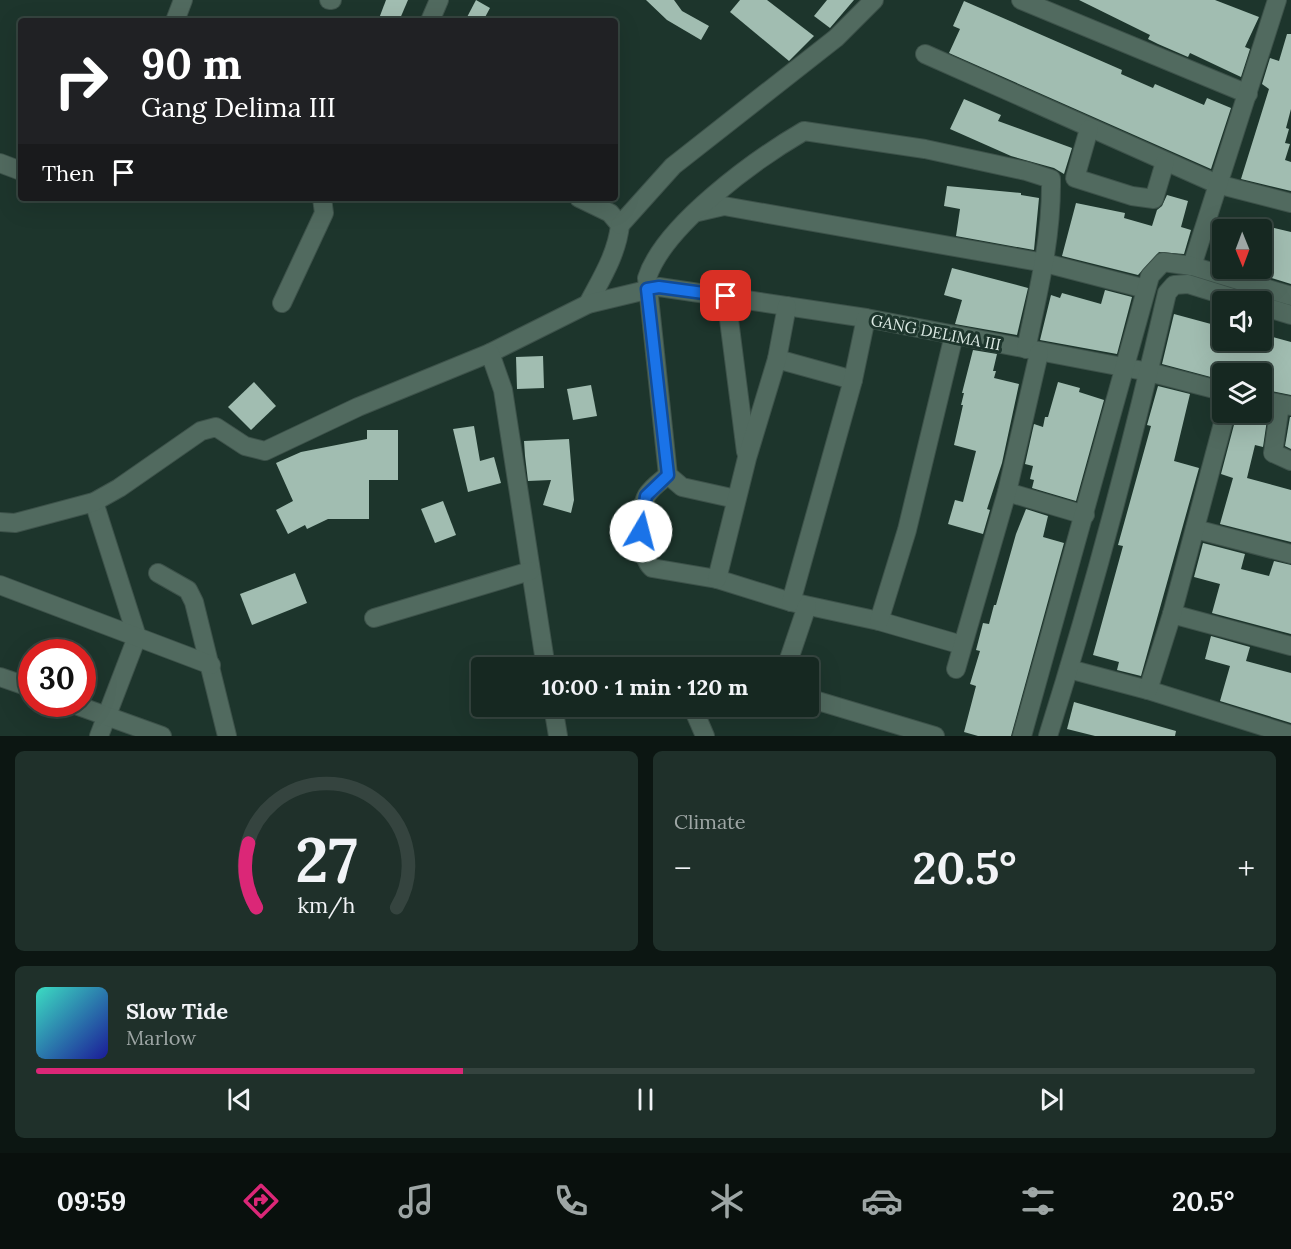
<!DOCTYPE html>
<html lang="en">
<head>
<meta charset="utf-8">
<style>
	body { margin:0; font-family:Lora,serif; background:#1f302a; color:#f1f3f6; height:100vh; display:flex; flex-direction:column; font-size:22px; white-space:nowrap }
	* { box-sizing:border-box; margin:0 }
	p { font-size:20px; color:#9ea6a5 }
	.icon { flex:none; width:33px; height:33px; fill:none; stroke:currentColor; stroke-width:2; stroke-linecap:round; stroke-linejoin:round }
	.map { position:relative; height:736px; overflow:hidden }
	.drawer { display:flex; flex-direction:column; gap:15px; padding:15px; background:#0c1612; flex:1 }
	.drawer>* { flex:none }
	.guide { position:absolute; left:18px; top:18px; width:600px; height:183px; border-radius:6px; box-shadow:0 6px 24px #0002,0 0 0 2px #35443f; background:#202124; color:#fff; overflow:hidden }
	.needle { width:39px; rotate:179deg }
	.tools { position:absolute; left:1212px; top:219px; display:grid; gap:12px }
	.tools a { display:grid; place-items:center; width:60px; height:60px; border-radius:6px; background:#162821; box-shadow:0 6px 24px #0002,0 0 0 2px #35443f; font-size:30px }
	.speed { position:absolute; left:18px; top:639px; display:flex; gap:12px; font-size:30px; font-weight:700; text-align:center }
	.speed>* { display:grid; place-content:center; width:78px; height:78px; border-radius:50%; background:#162821; box-shadow:0 6px 24px #0002,0 0 0 2px #35443f; line-height:1 }
	.speed .limit { border:9px solid #d22; background:#fff; color:#111 }
	.pin { position:absolute; display:grid; place-items:center; width:51px; height:51px; color:#fff; margin:-26px; border-radius:12px; box-shadow:0 3px 9px #0006 }
	.me { position:absolute; width:66px; margin:-33px; rotate:8deg; stroke-linejoin:round; filter:drop-shadow(0 0 4px #0008) }
	.turn { display:flex; align-items:center; gap:21px; height:126px; padding:0 24px; font-size:27px }
	.turn .icon { width:78px; height:78px; stroke-width:2.5 }
	.turn b { display:block; font-size:42px; line-height:51px }
	.then { display:flex; align-items:center; height:57px; padding:0 24px; background:#0003; gap:12px; font-size:22px }
	.big { font-size:45px; font-weight:700; line-height:1.1 }
	.drawer .tile { flex:1; display:flex; flex-direction:column; justify-content:center; gap:9px; min-width:0; padding:0 21px; border-radius:9px; background:#1f302a }
	.drawer .dial { align-items:center; gap:0 }
	.dial svg { height:156px; overflow:visible; fill:none; stroke:#35443f; stroke-width:7; stroke-linecap:round; text-anchor:middle }
	.dial text { fill:#f1f3f6; stroke:none }
	.song { display:flex; align-items:center; gap:18px }
	.cover { width:72px; height:72px; border-radius:9px; background:linear-gradient(135deg,hsl(170 70% 55%),hsl(240 70% 35%)) }
	.played { height:6px; border-radius:3px; background:linear-gradient(90deg,#db2777 35%,#35443f 35%) }
	.keys { display:flex; justify-content:space-around; direction:ltr }
	.heat { display:flex; justify-content:space-between; align-items:center; font-size:33px; direction:ltr }
	.drawer .tiles { flex:1; display:grid; gap:15px; grid-template-columns:1fr 1fr }
	.tile:last-child { grid-column:span 2 }
	.trip { position:absolute; left:471px; top:657px; width:348px; height:60px; border-radius:6px; background:#162821; box-shadow:0 6px 24px #0002,0 0 0 2px #35443f; font-weight:700; line-height:60px; text-align:center }
	.tab-bar { display:flex; height:96px; justify-content:space-around; align-items:center; background:#09100d; color:#9ea6a5 }
	.tab-bar .icon { width:42px; height:42px }
	.tab-bar .active { color:#db2777 }
	.tab-bar b { font-size:27px; color:#f1f3f6 }
	.map>svg:first-child { display:block }
</style>
</head>
<body>
<div class="map">
<svg width="1291" height="736" viewBox="0 0 1291 736">
	<rect width="100%" height="100%" fill="#1d352c"/>
	<g fill="#a1bdb1">
		<polygon points="386,0 408,0 399,21 378,21"/>
		<polygon points="476,0 490,8 483,21 465,21"/>
		<polygon points="646,0 674,0 682,11 709,26 701,40 667,20"/>
		<polygon points="740,0 767,0 814,36 789,61 730,12"/>
		<polygon points="827,0 854,0 830,28 814,16"/>
		<polygon points="1079,0 1215,0 1259,17 1245,47 1250,49 1241,77 1190,53 1188,57 1158,44 1148,39 1150,35"/>
		<polygon points="964,1 1122,70 1121,74 1153,88 1155,84 1204,105 1207,98 1231,108 1211,169 949,53 960,29 953,26"/>
		<polygon points="1287,34 1291,34 1291,109 1286,128 1289,129 1285,143 1290,144 1285,160 1291,162 1291,191 1241,179 1269,89 1262,84 1270,58 1279,61"/>
		<polygon points="964,99 1001,115 998,121 1072,148 1064,174 1054,168 1011,156 950,129"/>
		<polygon points="947,186 1021,193 1021,195 1039,198 1034,250 956,236 960,209 944,206"/>
		<polygon points="1167,195 1188,201 1181,227 1191,230 1184,254 1159,252 1138,275 1062,256 1076,203 1125,213 1124,218 1152,226 1157,210 1162,206"/>
		<polygon points="1262,225 1291,232 1291,284 1262,275"/>
		<polygon points="952,268 1028,288 1017,335 955,324 962,300 944,295"/>
		<polygon points="1105,290 1132,297 1117,354 1040,340 1051,295 1060,298 1062,293 1101,304"/>
		<polygon points="1174,314 1222,327 1222,340 1262,340 1262,334 1291,342 1291,395 1262,389 1262,374 1222,374 1222,380 1162,364"/>
		<polygon points="973,350 997,354 993,371 996,371 994,378 1019,384 1002,463 987,509 990,510 983,534 948,524 955,500 963,502 976,451 954,445 963,405 961,405 964,393 962,393"/>
		<polygon points="543,356 544,388 517,389 516,357"/>
		<polygon points="254,382 276,406 251,430 228,407"/>
		<polygon points="1058,382 1080,388 1079,392 1104,400 1076,501 1032,488 1034,480 1030,479 1033,466 1025,464 1034,424 1043,427 1045,417 1048,417"/>
		<polygon points="591,385 597,416 573,420 567,389"/>
		<polygon points="1158,386 1190,394 1174,461 1199,468 1141,676 1117,670 1119,662 1093,655 1123,546 1118,545 1151,426 1147,425"/>
		<polygon points="1262,411 1268,413 1263,447 1255,445 1247,478 1291,490 1291,542 1220,524 1233,478 1221,474 1235,421 1238,414 1262,421"/>
		<polygon points="1290,417 1291,417 1291,449 1285,446"/>
		<polygon points="474,426 480,461 494,457 501,483 468,492 453,429"/>
		<polygon points="367,430 398,430 398,480 369,480 369,519 328,519 307,529 305,525 288,534 276,510 293,501 276,463 301,452 367,439"/>
		<polygon points="569,439 574,500 571,513 543,505 551,480 528,481 525,456 524,441"/>
		<polygon points="443,501 456,535 435,543 421,509"/>
		<polygon points="1026,509 1048,516 1043,537 1064,543 1011,736 978,736 964,732 976,686 970,684 980,651 976,650 983,623 989,624 994,605 996,605 1016,534"/>
		<polygon points="1203,543 1245,554 1241,569 1269,576 1274,561 1291,565 1291,634 1212,613 1220,584 1194,577"/>
		<polygon points="295,573 307,603 252,625 240,594"/>
		<polygon points="1211,636 1250,647 1246,661 1291,673 1291,723 1220,701 1230,666 1205,659"/>
		<polygon points="1074,702 1176,731 1175,736 1095,736 1067,729"/>
	</g>
	<g fill="none" stroke-linecap="round" stroke-linejoin="round">
		<g stroke="#3d524a" stroke-width="20">
			<g id="minor">
				<polyline points="329,0 332,0"/>
				<polyline points="1021,0 1248,94"/>
				<polyline points="175,21 183,0"/>
				<polyline points="430,21 439,0"/>
				<polyline points="925,54 1217,184 1291,203"/>
				<polyline points="1089,129 1075,178 1132,196 1154,199 1165,162"/>
				<polyline points="0,163 21,171"/>
				<path d="M579,198l31,15 10,12c-3,29 -19,54 -32,79"/>
				<polyline points="698,212 724,206 1045,263 1146,289"/>
				<polyline points="620,225 673,166 836,38 874,0"/>
				<polyline points="1192,266 1277,0"/>
				<polyline points="726,296 746,452"/>
				<polyline points="282,303 324,213 322,198"/>
				<polyline points="1262,306 1291,315"/>
				<polyline points="490,353 588,304 659,287 866,318 1149,372 1222,391"/>
				<polyline points="777,359 853,380"/>
				<polyline points="1262,400 1291,406"/>
				<polyline points="1280,405 1273,453 1291,461"/>
				<path d="M668,475c-7,6 -16,12 -21,20 -9,15 -8,61 5,73l65,11 74,23 88,19 83,24"/>
				<polyline points="1007,492 1085,515"/>
				<path d="M736,499l-54,-12 -14,-12 -21,-197c17,-53 109,-119 157,-147l121,18 101,22 25,8c1,58 -13,114 -25,170"/>
				<polyline points="94,502 137,637 99,736"/>
				<polyline points="0,522 15,523 94,502 119,488 201,431 216,427 245,446 265,451 358,407 490,353 503,390 546,668"/>
				<polyline points="1195,529 1291,554"/>
				<polyline points="158,573 188,590 194,602 227,736"/>
				<polyline points="717,579 747,458 777,359 787,306"/>
				<polyline points="0,585 211,665"/>
				<polyline points="791,602 853,380 866,318"/>
				<polyline points="1172,614 1291,646"/>
				<polyline points="374,618 530,571"/>
				<polyline points="879,621 907,530 954,335"/>
				<polyline points="688,668 699,668"/>
				<polyline points="786,668 807,606"/>
				<polyline points="956,669 1007,492 1039,353"/>
				<polyline points="1069,669 1148,690 1291,735"/>
				<polyline points="0,677 32,688"/>
				<polyline points="1148,690 1172,614 1226,412"/>
				<polyline points="808,698 935,736"/>
				<polyline points="73,704 162,736"/>
				<polyline points="553,706 558,736"/>
				<polyline points="692,706 705,736"/>
				<polyline points="1022,736 1150,276 1163,262 1192,266 1291,296"/>
				<path d="M1048,736c46,-146 85,-295 119,-443l7,-8 14,-1 58,18"/>
			</g>
		</g>
		<use href="#minor" stroke="#516a5f" stroke-width="18"/>
	</g>
	<g fill="none" stroke-linecap="round" stroke-linejoin="round">
		<g stroke="#114b97" stroke-width="15">
			<polyline id="route" points="641,531 646,496 668,475 647,289 659,287 726,296"/>
		</g>
		<use href="#route" stroke="#1a73e8" stroke-width="10"/>
	</g>
	<g text-anchor="middle" dominant-baseline="central" stroke-width="6" stroke-linejoin="round" paint-order="stroke">
		<g font-size="16" fill="#dceae4" stroke="#1d352c">
			<text transform="translate(936 332) rotate(11)">GANG DELIMA III</text>
		</g>
	</g>
</svg>
<div class="tools">
<a><svg class="needle" viewBox="-14 -14 28 28"><path d="M0-13l5 13h-10z" fill="#e53935"/><path d="M0 13l5-13h-10z" fill="#9ea6a5"/></svg></a>
<a><svg class="icon" aria-label="sound" viewBox="0 0 24 24"><path d="M4 9h4l5-4v14l-5-4H4zM17 9q2 3 0 6"/></svg></a>
<a><svg class="icon" aria-label="layers" viewBox="0 0 24 24"><path d="M12 4l9 5-9 5-9-5zM3 14l9 5 9-5"/></svg></a>
</div>
<div class="speed"><div class="limit">30</div></div>
<div class="pin" style="left:726px;top:296px;background:#d93025"><svg class="icon" aria-label="arrive" viewBox="0 0 24 24"><path d="M6 21V4h12l-3 4 3 4H6"/></svg></div>
<svg class="me" style="left:641px;top:531px" viewBox="-20 -20 40 40"><circle r="19" fill="#fff"/><path d="M0-13L10 11 0 6-10 11z" fill="#1a73e8"/></svg>
<div class="trip">10:00 · 1 min · 120 m</div>
<div class="guide">
<div class="turn"><svg class="icon" aria-label="right" viewBox="0 0 24 24"><path d="M7 20v-9h11M14 6l5 5-5 5"/></svg><div><b>90 m</b>Gang Delima III</div></div>
<div class="then">Then<svg class="icon" aria-label="arrive" viewBox="0 0 24 24"><path d="M6 21V4h12l-3 4 3 4H6"/></svg></div>
</div>
</div>
<section class="drawer">
<div class="tiles">
<div class="tile dial"><svg viewBox="0 0 100 80">
<path d="M14 69A42 42 0 1 1 86 69"/>
<path d="M14 69A42 42 0 0 1 10 36" stroke="#db2777"/>
<text x="50" y="56" font-size="32" font-weight="700">27</text>
<text x="50" y="72" font-size="11">km/h</text>
</svg></div>
<div class="tile"><p>Climate</p>
<div class="heat"><a>−</a><b class="big">20.5°</b><a>+</a></div>
</div>
<div class="tile">
<div class="song"><i class="cover"></i><div><b>Slow Tide</b><p>Marlow</p></div></div>
<div class="played"></div>
<div class="keys"><svg class="icon" aria-label="previous" viewBox="0 0 24 24"><path d="M18 5L8 12l10 7zM5 5v14"/></svg><svg class="icon" aria-label="pause" viewBox="0 0 24 24"><path d="M8 5v14M16 5v14"/></svg><svg class="icon" aria-label="next" viewBox="0 0 24 24"><path d="M6 5l10 7-10 7zM19 5v14"/></svg></div>
</div>
</div>
</section>
<nav class="tab-bar">
<b>09:59</b>
<svg class="icon active" aria-label="directions" viewBox="0 0 24 24"><path d="M12 3l9 9-9 9-9-9zM9 14v-3h6M13 9l2 2-2 2"/></svg>
<svg class="icon" aria-label="music" viewBox="0 0 24 24"><path d="M9 18V5l10-2v13"/><circle cx="6" cy="18" r="3"/><circle cx="16" cy="16" r="3"/></svg>
<svg class="icon" aria-label="phone" viewBox="0 0 24 24"><path d="M5 4h4l2 5-3 2q2 4 5 5l2-3 5 2v4C11 20 4 13 5 4z"/></svg>
<svg class="icon" aria-label="climate" viewBox="0 0 24 24"><path d="M12 3v18M4 7l16 10M4 17L20 7"/></svg>
<svg class="icon" aria-label="car" viewBox="0 0 24 24"><path d="M5 17H2v-5l4-1 3-4h7l3 4 3 1v5h-3M9 17h6M6 11h13"/><circle cx="7" cy="17" r="2"/><circle cx="17" cy="17" r="2"/></svg>
<svg class="icon" aria-label="filters" viewBox="0 0 24 24"><path d="M4 7h16M4 17h16"/><circle cx="9" cy="7" r="2"/><circle cx="15" cy="17" r="2"/></svg>
<b>20.5°</b>
</nav>
</body>
</html>
